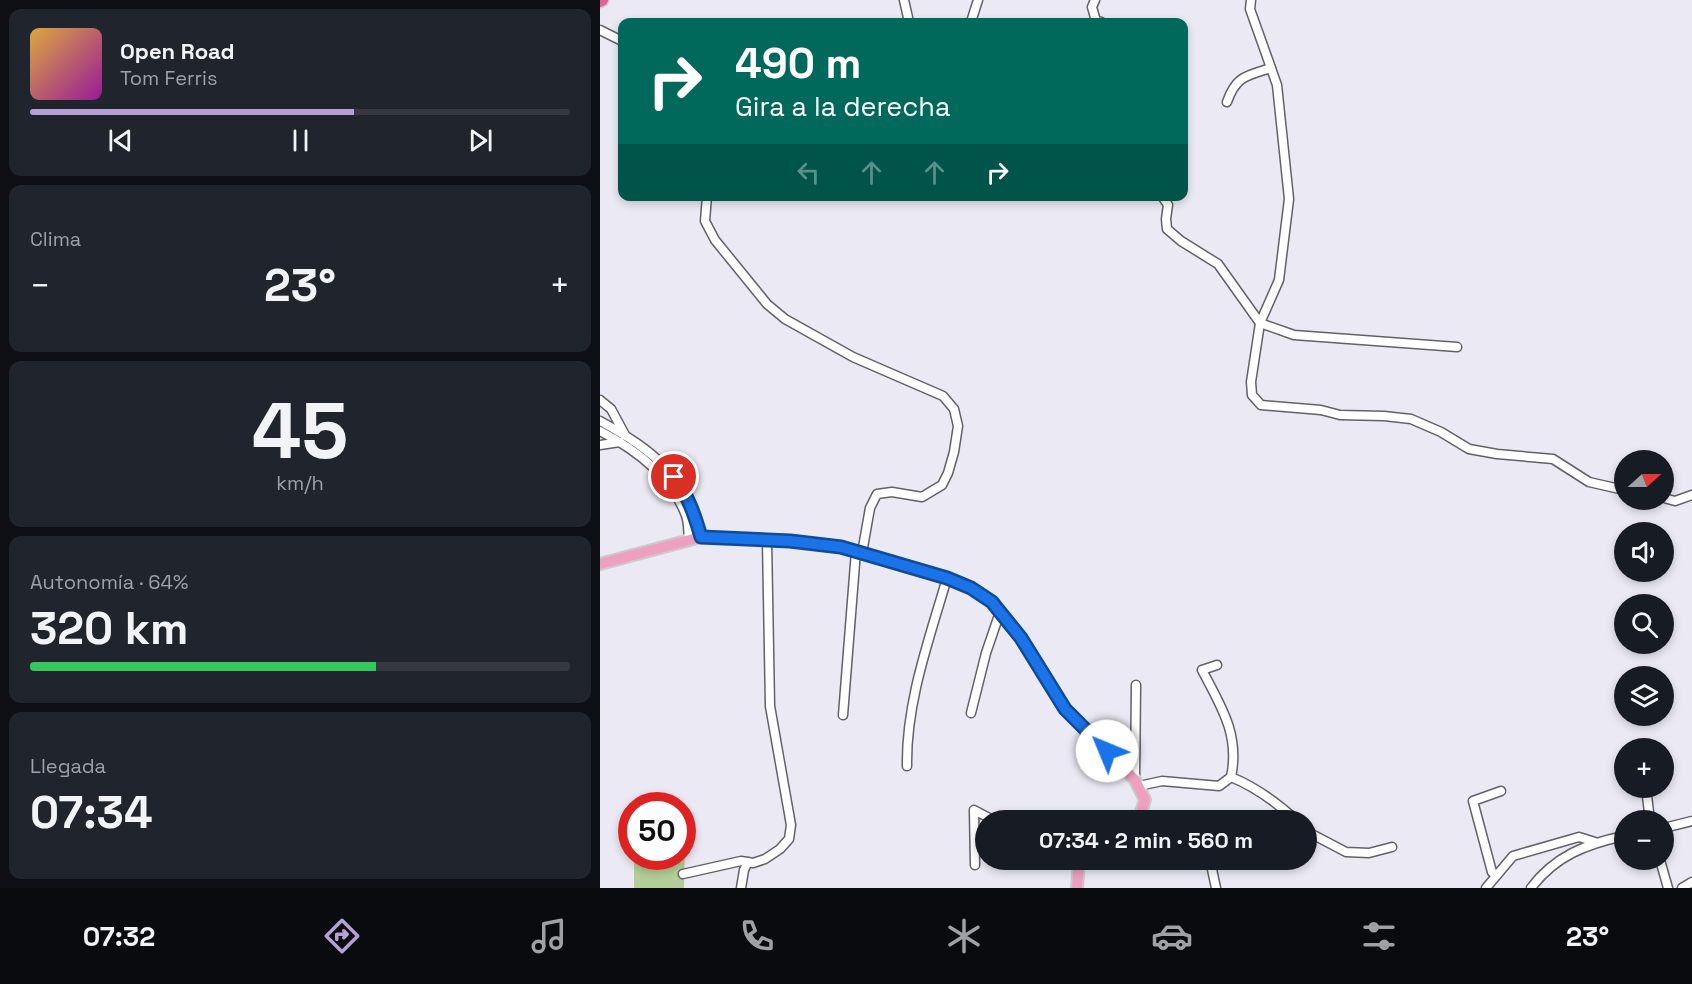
<!DOCTYPE html>
<html lang="es">
<head>
<meta charset="utf-8">
<style>
	body { margin:0; font-family:"Space Grotesk",sans-serif; background:#20242c; color:#f1f3f6; height:100vh; display:flex; flex-direction:column; font-size:22px; white-space:nowrap }
	* { box-sizing:border-box; margin:0 }
	p { font-size:20px; color:#9ea1a6 }
	.icon { flex:none; width:33px; height:33px; fill:none; stroke:currentColor; stroke-width:2; stroke-linecap:round; stroke-linejoin:round }
	.map { position:relative; flex:1; overflow:hidden }
	.sheet { display:flex; flex-direction:column; gap:9px; padding:9px; background:#0d0f14; width:600px }
	.sheet>* { flex:none }
	.banner { position:absolute; left:18px; top:18px; width:570px; height:183px; border-radius:12px; box-shadow:0 3px 9px #0003; background:#00695c; color:#fff; overflow:hidden }
	.needle { width:39px; rotate:69deg }
	.controls { position:absolute; left:1014px; top:450px; display:grid; gap:12px }
	.controls a { display:grid; place-items:center; width:60px; height:60px; border-radius:50%; background:#171b24; box-shadow:0 3px 9px #0003; font-size:30px }
	.speed { position:absolute; left:18px; top:792px; display:flex; gap:12px; font-size:30px; font-weight:700; text-align:center }
	.speed>* { display:grid; place-content:center; width:78px; height:78px; border-radius:50%; background:#171b24; box-shadow:0 3px 9px #0003; line-height:1 }
	.speed .limit { border:9px solid #d22; background:#fff; color:#111 }
	.pin { position:absolute; display:grid; place-items:center; width:51px; height:51px; color:#fff; margin:-26px; border:3px solid #fff; border-radius:50%; box-shadow:0 2px 6px #0007 }
	.me { position:absolute; width:66px; margin:-33px; rotate:315deg; stroke-linejoin:round; filter:drop-shadow(0 0 4px #0008) }
	.turn { display:flex; align-items:center; gap:21px; height:126px; padding:0 18px; font-size:27px }
	.turn .icon { width:78px; height:78px; stroke-width:2.5 }
	.turn b { display:block; font-size:42px; line-height:51px }
	.lanes { display:flex; align-items:center; height:57px; padding:0 18px; background:#0003; justify-content:center; gap:30px; direction:ltr }
	.lanes .off { opacity:.35 }
	.big { font-size:45px; font-weight:800; line-height:1.1 }
	.sheet .card { flex:1; display:flex; flex-direction:column; justify-content:center; gap:9px; min-width:0; padding:0 21px; border-radius:12px; background:#20242c }
	.sheet .dial { align-items:center; gap:0 }
	.dial b { font-size:78px; line-height:1 }
	.song { display:flex; align-items:center; gap:18px }
	.cover { width:72px; height:72px; border-radius:9px; background:linear-gradient(135deg,hsl(40 70% 55%),hsl(300 70% 35%)) }
	.played { height:6px; border-radius:3px; background:linear-gradient(90deg,#b6a0d7 60%,#363941 60%) }
	.keys { display:flex; justify-content:space-around; direction:ltr }
	.heat { display:flex; justify-content:space-between; align-items:center; font-size:33px; direction:ltr }
	.charge { height:9px; border-radius:4px; background:linear-gradient(90deg,#34c759 64%,#363941 0) }
	.trip { position:absolute; left:375px; top:810px; width:342px; height:60px; border-radius:30px; background:#171b24; box-shadow:0 3px 9px #0003; font-weight:800; line-height:60px; text-align:center }
	.tab-bar { display:flex; height:96px; justify-content:space-around; align-items:center; background:#090b0e; color:#9ea1a6 }
	.tab-bar .icon { width:42px; height:42px }
	.tab-bar .current { color:#b6a0d7 }
	.tab-bar b { font-size:27px; color:#f1f3f6 }
	main { display:flex; flex:1; min-height:0 }
	.map>svg:first-child { display:block }
</style>
</head>
<body>
<main>
<section class="sheet">
<div class="card">
<div class="song"><i class="cover"></i><div><b>Open Road</b><p>Tom Ferris</p></div></div>
<div class="played"></div>
<div class="keys"><svg class="icon" aria-label="previous" viewBox="0 0 24 24"><path d="M18 5L8 12l10 7zM5 5v14"/></svg><svg class="icon" aria-label="pause" viewBox="0 0 24 24"><path d="M8 5v14M16 5v14"/></svg><svg class="icon" aria-label="next" viewBox="0 0 24 24"><path d="M6 5l10 7-10 7zM19 5v14"/></svg></div>
</div>
<div class="card"><p>Clima</p>
<div class="heat"><a>−</a><b class="big">23°</b><a>+</a></div>
</div>
<div class="card dial"><b>45</b><p>km/h</p></div>
<div class="card"><p>Autonomía · 64%</p><b class="big">320 km</b><div class="charge"></div></div>
<div class="card"><p>Llegada</p><b class="big">07:34</b></div>
</section>
<div class="map">
<svg width="1092" height="888" viewBox="0 0 1092 888">
	<rect width="100%" height="100%" fill="#ebeaf4"/>
	<polygon fill="#b3ce96" points="83,847 85,847 84,888 34,888 34,863 51,857 82,856"/>
	<g fill="none" stroke-linecap="round" stroke-linejoin="round">
		<g stroke="#62616a" stroke-width="11">
			<g id="minor">
				<polyline points="304,0 309,22"/>
				<polyline points="495,0 492,7 496,21 501,22"/>
				<polyline points="651,0 650,9 677,85 689,199 679,280 660,323 651,382 652,395 661,405 721,410 740,415 784,416 811,419 841,432 869,449 897,454 953,459 989,482 1024,490"/>
				<polyline points="371,22 378,0"/>
				<polyline points="0,30 22,41"/>
				<path d="M627,102c9,-26 19,-26 44,-34"/>
				<polyline points="107,196 105,221 115,240 167,304 185,319 253,357 343,396 354,409 358,426 354,452 348,473 342,485 322,497 292,492 277,494 270,508 262,553"/>
				<polyline points="562,196 568,205 566,219 567,229 581,241 618,264 660,323"/>
				<polyline points="660,323 694,335 857,347"/>
				<polyline points="0,400 11,409 25,435"/>
				<path d="M0,421c56,31 83,53 101,116"/>
				<path d="M0,431c35,18 70,44 85,82 4,8 3,19 4,27"/>
				<polyline points="0,445 20,442"/>
				<polyline points="1064,498 1075,501 1092,495"/>
				<path d="M617,665l-15,5c19,36 38,65 29,107"/>
				<polyline points="371,713 386,653 400,612"/>
				<polyline points="243,715 256,551"/>
				<path d="M307,766c-1,-64 22,-126 40,-188"/>
				<path d="M631,777c25,10 45,25 65,43"/>
				<polyline points="535,780 536,685"/>
				<polyline points="539,786 562,781 619,786 631,777"/>
				<polyline points="1046,788 1050,820"/>
				<polyline points="1064,828 1092,821"/>
				<polyline points="706,831 746,852 769,853 792,847"/>
				<polyline points="610,860 616,888"/>
				<polyline points="1060,860 1068,888"/>
				<polyline points="375,865 374,810 393,820"/>
				<polyline points="83,874 141,861 153,863 165,859 180,849 189,839 191,825 170,706 167,540"/>
				<polyline points="896,875 892,872 873,801 901,791"/>
				<polyline points="141,888 144,870 148,862"/>
				<polyline points="886,888 913,856 979,837 995,842"/>
				<path d="M931,888c24,-32 55,-44 93,-52"/>
				<polyline points="1082,888 1092,882"/>
			</g>
		</g>
		<g stroke="#cbcbcb" stroke-width="14">
			<g id="major">
				<polyline points="0,564 101,537 190,541 241,547 347,578 371,588 392,601 400,612 421,638 465,709 535,780 545,800 540,815 532,820"/>
				<polyline points="477,888 479,860"/>
			</g>
		</g>
		<g stroke="#cbcbcb" stroke-width="15">
			<polyline id="highway" points="0,1 2,0"/>
		</g>
		<use href="#minor" stroke="#fff" stroke-width="8"/>
		<use href="#major" stroke="#efa0c1" stroke-width="10"/>
		<use href="#highway" stroke="#e46197" stroke-width="12"/>
	</g>
	<g fill="none" stroke-linecap="round" stroke-linejoin="round">
		<g stroke="#114b97" stroke-width="15">
			<path id="route" d="M74,477c14,18 21,39 27,60l89,4 51,6 106,31 24,10 21,14 8,10 21,26 44,71 42,42"/>
		</g>
		<use href="#route" stroke="#1a73e8" stroke-width="10"/>
	</g>
</svg>
<div class="controls">
<a><svg class="needle" viewBox="-14 -14 28 28"><path d="M0-13l5 13h-10z" fill="#e53935"/><path d="M0 13l5-13h-10z" fill="#9ea1a6"/></svg></a>
<a><svg class="icon" aria-label="sound" viewBox="0 0 24 24"><path d="M4 9h4l5-4v14l-5-4H4zM17 9q2 3 0 6"/></svg></a>
<a><svg class="icon" aria-label="search" viewBox="0 0 24 24"><circle cx="10" cy="10" r="6"/><path d="M15 15l6 6"/></svg></a>
<a><svg class="icon" aria-label="layers" viewBox="0 0 24 24"><path d="M12 4l9 5-9 5-9-5zM3 14l9 5 9-5"/></svg></a>
<a>+</a>
<a>−</a>
</div>
<div class="speed"><div class="limit">50</div></div>
<div class="pin" style="left:74px;top:477px;background:#d93025"><svg class="icon" aria-label="arrive" viewBox="0 0 24 24"><path d="M6 21V4h12l-3 4 3 4H6"/></svg></div>
<svg class="me" style="left:507px;top:751px" viewBox="-20 -20 40 40"><circle r="19" fill="#fff"/><path d="M0-13L10 11 0 6-10 11z" fill="#1a73e8"/></svg>
<div class="trip">07:34 · 2 min · 560 m</div>
<div class="banner">
<div class="turn"><svg class="icon" aria-label="right" viewBox="0 0 24 24"><path d="M7 20v-9h11M14 6l5 5-5 5"/></svg><div><b>490 m</b>Gira a la derecha</div></div>
<div class="lanes"><svg class="icon off" aria-label="left" viewBox="0 0 24 24"><path d="M17 20v-9H6M10 6l-5 5 5 5"/></svg><svg class="icon off" aria-label="ahead" viewBox="0 0 24 24"><path d="M12 20V5M6 11l6-6 6 6"/></svg><svg class="icon off" aria-label="ahead" viewBox="0 0 24 24"><path d="M12 20V5M6 11l6-6 6 6"/></svg><svg class="icon" aria-label="right" viewBox="0 0 24 24"><path d="M7 20v-9h11M14 6l5 5-5 5"/></svg></div>
</div>
</div>
</main>
<nav class="tab-bar">
<b>07:32</b>
<svg class="icon current" aria-label="directions" viewBox="0 0 24 24"><path d="M12 3l9 9-9 9-9-9zM9 14v-3h6M13 9l2 2-2 2"/></svg>
<svg class="icon" aria-label="music" viewBox="0 0 24 24"><path d="M9 18V5l10-2v13"/><circle cx="6" cy="18" r="3"/><circle cx="16" cy="16" r="3"/></svg>
<svg class="icon" aria-label="phone" viewBox="0 0 24 24"><path d="M5 4h4l2 5-3 2q2 4 5 5l2-3 5 2v4C11 20 4 13 5 4z"/></svg>
<svg class="icon" aria-label="climate" viewBox="0 0 24 24"><path d="M12 3v18M4 7l16 10M4 17L20 7"/></svg>
<svg class="icon" aria-label="car" viewBox="0 0 24 24"><path d="M5 17H2v-5l4-1 3-4h7l3 4 3 1v5h-3M9 17h6M6 11h13"/><circle cx="7" cy="17" r="2"/><circle cx="17" cy="17" r="2"/></svg>
<svg class="icon" aria-label="filters" viewBox="0 0 24 24"><path d="M4 7h16M4 17h16"/><circle cx="9" cy="7" r="2"/><circle cx="15" cy="17" r="2"/></svg>
<b>23°</b>
</nav>
</body>
</html>
